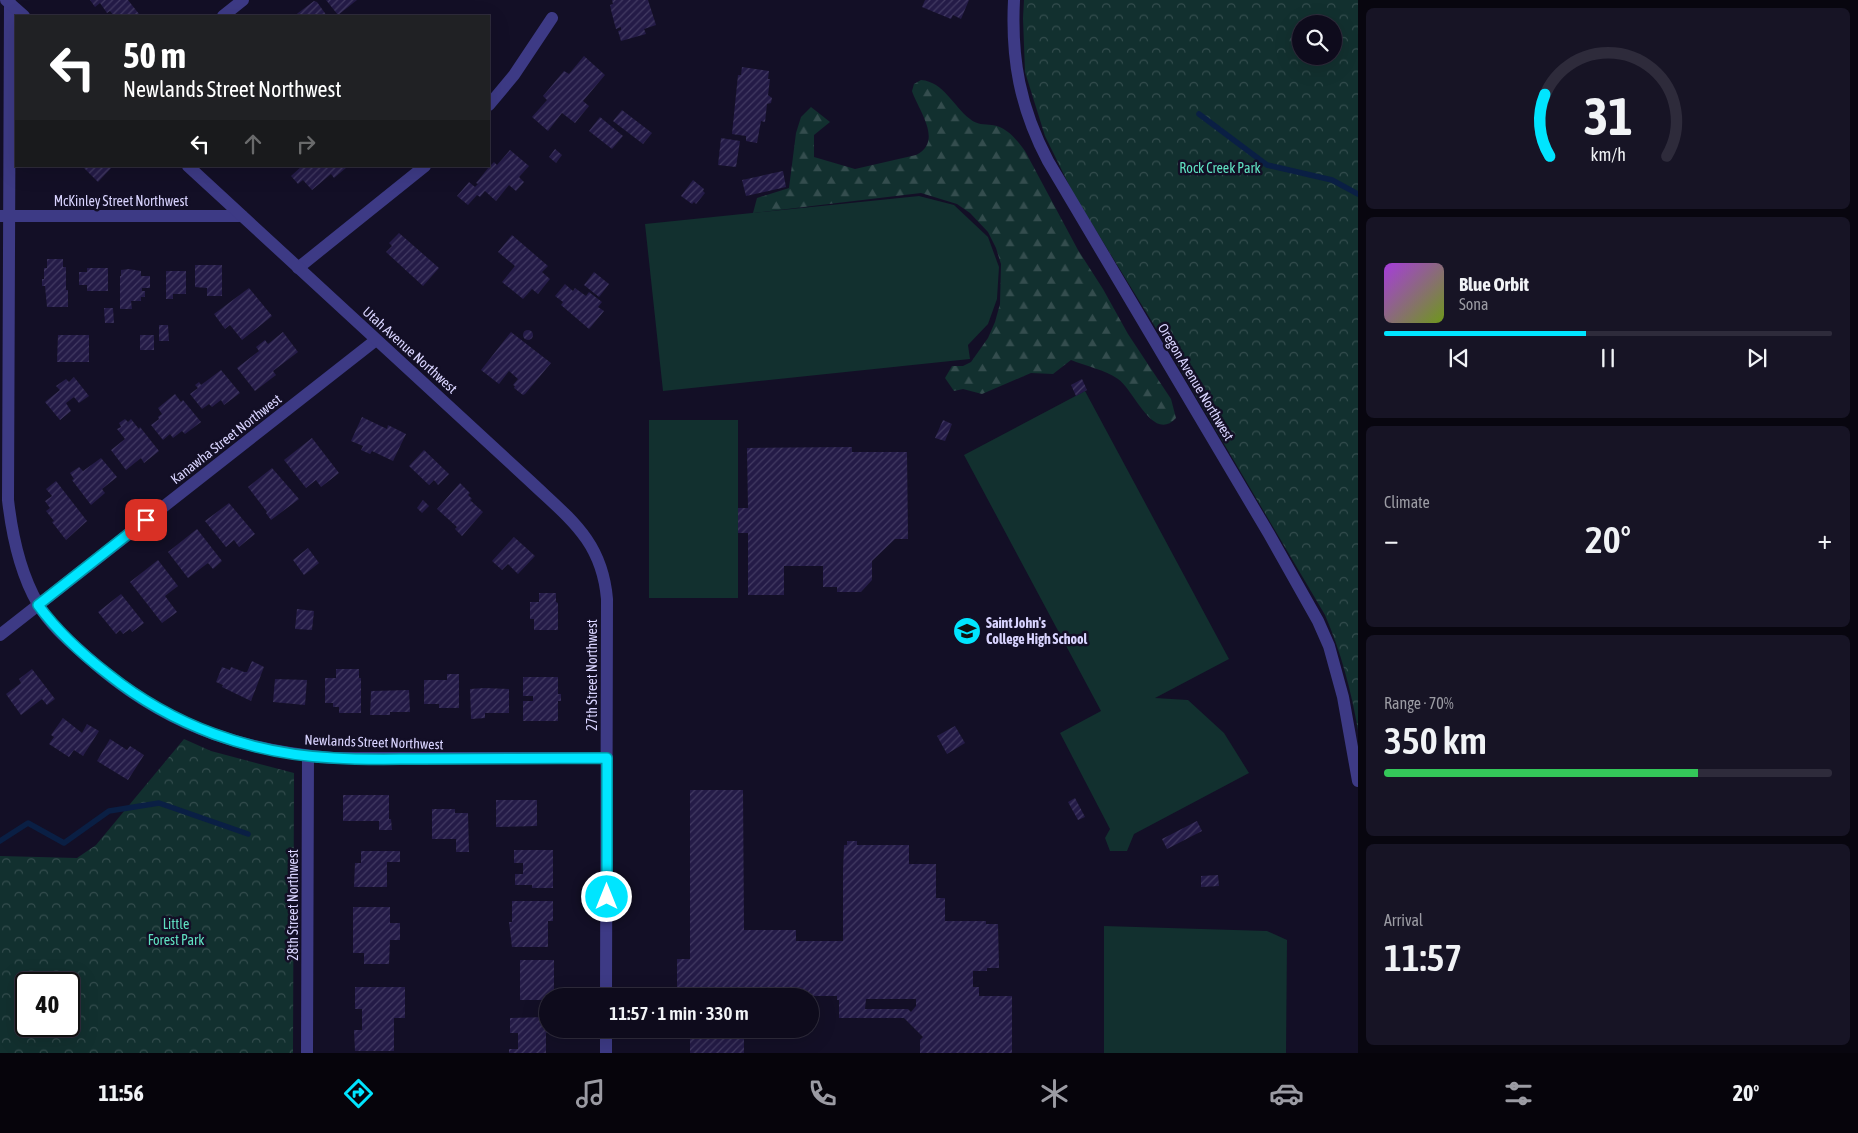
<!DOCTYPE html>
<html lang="en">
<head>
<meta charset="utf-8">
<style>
	body { margin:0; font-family:"Asap Condensed",sans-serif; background:#171425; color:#f1f3f6; height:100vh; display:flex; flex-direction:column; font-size:19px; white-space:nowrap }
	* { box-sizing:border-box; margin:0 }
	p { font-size:16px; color:#9b9ba3 }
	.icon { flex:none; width:28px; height:28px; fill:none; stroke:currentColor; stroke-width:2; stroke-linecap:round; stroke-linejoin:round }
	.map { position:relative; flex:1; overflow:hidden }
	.side { display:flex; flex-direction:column; gap:8px; padding:8px; background:#08060f; width:500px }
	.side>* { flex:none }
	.guide { position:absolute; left:15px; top:15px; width:475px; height:152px; border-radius:0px; box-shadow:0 5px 20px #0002,0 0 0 1px #2e2b3b; background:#202124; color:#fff; overflow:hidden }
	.controls { position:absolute; left:1292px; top:15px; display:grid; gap:10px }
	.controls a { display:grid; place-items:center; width:50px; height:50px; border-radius:50%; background:#0e0b1c; box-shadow:0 5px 20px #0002,0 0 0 1px #2e2b3b; font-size:25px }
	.speed { position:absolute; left:15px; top:972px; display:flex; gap:10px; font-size:25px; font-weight:700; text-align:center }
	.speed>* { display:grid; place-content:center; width:65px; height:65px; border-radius:50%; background:#0e0b1c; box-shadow:0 5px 20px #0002,0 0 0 1px #2e2b3b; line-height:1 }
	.speed .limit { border:2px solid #111; border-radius:8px; background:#fff; color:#111 }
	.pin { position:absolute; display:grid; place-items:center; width:42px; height:42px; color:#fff; margin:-21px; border-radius:10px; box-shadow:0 2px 8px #0006 }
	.me { position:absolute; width:55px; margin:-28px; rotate:0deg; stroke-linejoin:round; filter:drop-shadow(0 0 4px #0008) }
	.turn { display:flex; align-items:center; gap:18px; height:105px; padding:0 25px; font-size:22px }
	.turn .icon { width:65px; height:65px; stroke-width:2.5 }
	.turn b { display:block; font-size:35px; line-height:42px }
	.lanes { display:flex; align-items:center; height:48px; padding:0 25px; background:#0003; justify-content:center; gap:25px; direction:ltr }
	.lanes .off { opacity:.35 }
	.big { font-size:38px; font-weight:600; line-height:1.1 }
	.side .card { flex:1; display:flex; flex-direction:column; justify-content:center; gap:8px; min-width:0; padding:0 18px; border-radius:8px; background:#171425 }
	.side .dial { align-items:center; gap:0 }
	.dial svg { height:130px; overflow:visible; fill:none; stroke:#2e2b3b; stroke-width:7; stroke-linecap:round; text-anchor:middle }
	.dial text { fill:#f1f3f6; stroke:none }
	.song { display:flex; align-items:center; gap:15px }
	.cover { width:60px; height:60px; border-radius:8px; background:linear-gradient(135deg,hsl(280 70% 55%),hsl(80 70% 35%)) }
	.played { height:5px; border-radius:2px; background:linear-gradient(90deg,#00e5ff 45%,#2e2b3b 45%) }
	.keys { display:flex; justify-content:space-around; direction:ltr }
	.heat { display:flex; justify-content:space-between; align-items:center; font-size:28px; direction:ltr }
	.charge { height:8px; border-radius:4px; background:linear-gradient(90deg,#34c759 70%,#2e2b3b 0) }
	.trip { position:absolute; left:539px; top:988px; width:280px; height:50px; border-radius:25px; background:#0e0b1c; box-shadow:0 5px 20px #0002,0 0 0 1px #2e2b3b; font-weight:600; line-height:50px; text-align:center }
	.menu { display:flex; height:80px; justify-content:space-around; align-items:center; background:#06040b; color:#9b9ba3 }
	.menu .icon { width:35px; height:35px }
	.menu .active { color:#00e5ff }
	.menu b { font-size:22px; color:#f1f3f6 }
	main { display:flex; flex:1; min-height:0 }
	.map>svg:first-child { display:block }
</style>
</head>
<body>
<main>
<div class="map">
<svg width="1358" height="1053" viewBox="0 0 1358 1053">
	<defs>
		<pattern id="forest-firs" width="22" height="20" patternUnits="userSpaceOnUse" patternTransform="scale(1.25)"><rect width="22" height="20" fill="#12302f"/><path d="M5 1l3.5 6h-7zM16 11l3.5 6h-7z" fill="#344d4e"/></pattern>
		<pattern id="park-crowns" width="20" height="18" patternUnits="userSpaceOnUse" patternTransform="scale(1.25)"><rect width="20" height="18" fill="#12302f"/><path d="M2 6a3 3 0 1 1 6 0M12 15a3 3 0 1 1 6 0" fill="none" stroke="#344d4e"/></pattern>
		<pattern id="building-hatch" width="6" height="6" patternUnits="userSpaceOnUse" patternTransform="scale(1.25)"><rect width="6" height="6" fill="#241b47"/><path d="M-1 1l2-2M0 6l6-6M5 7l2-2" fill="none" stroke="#433b63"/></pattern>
	</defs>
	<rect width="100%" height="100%" fill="#130f26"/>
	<g fill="#12302f">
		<polygon points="919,196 954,205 988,237 999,267 997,299 988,324 968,345 970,359 663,391 645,224"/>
		<polygon points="1085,391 1229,659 1155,698 1188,700 1224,733 1249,773 1134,834 1127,851 1110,851 1105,838 1110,829 1060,733 1101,711 964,455"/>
		<rect x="649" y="420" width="89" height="178"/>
		<polygon points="1104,926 1267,931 1287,940 1286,1053 1104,1053"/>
	</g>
	<path fill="url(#forest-firs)" d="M921,80c23,2 32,26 49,39 7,6 14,5 22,6 15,2 25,15 33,26l53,99 25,39 25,45 43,65 5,19c-23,25 -41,-27 -58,-39 -13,-9 -32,-13 -47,-19l-18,14 -22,-1 -49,21 -19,-5 -9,2 -9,-13 7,-12h11l8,-4 17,-24 7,-16 5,-18 1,-40 -5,-16 -8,-16 -18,-19 -13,-9 -36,-11 -168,20 4,-15 32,-10 7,-55 5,-16 10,-10 19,15 -16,13v22l41,12 61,-14c28,-14 2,-45 -4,-64l2,-7z"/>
	<g fill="url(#park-crowns)" fill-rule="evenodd">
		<path d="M1024,0h334v730c-7,-40 -17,-78 -33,-115l-174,-295 -78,-127 -28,-57 -20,-64 -2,-54zM1301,24h33v32h-33z"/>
		<path d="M184,739l27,12 83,22 -1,280h-293v-197l77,2 19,-13zM26,984h43v42h-43z"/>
	</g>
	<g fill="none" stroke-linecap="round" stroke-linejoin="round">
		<g stroke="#0a1f44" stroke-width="5.5">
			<polyline points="1199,114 1267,165 1332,180 1358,194"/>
			<polyline points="0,841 28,823 64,843 109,811 159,803 248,834"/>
		</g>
	</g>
	<g fill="url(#building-hatch)" fill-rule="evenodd">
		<polygon points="90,0 128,0 139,14 136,16 114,16 110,11 107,13 100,3 95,7"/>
		<polygon points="326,0 357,0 338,15"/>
		<polygon points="612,0 648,0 656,25 644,29 646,34 621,41 618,31 621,30 621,27 616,29 612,14 610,5 613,4"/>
		<polygon points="925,0 969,0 961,19 953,15 951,19 922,7"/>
		<polygon points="314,1 317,2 327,16 294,16"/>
		<polygon points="584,56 605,75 583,101 589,106 575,123 562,113 548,131 532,117 547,100 543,96 564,71 569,74"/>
		<polygon points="742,67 769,71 768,79 770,79 768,95 772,98 771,103 767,104 765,122 761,121 757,143 746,141 746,136 732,134 738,75 741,75"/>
		<polygon points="622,110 652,133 643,144 613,121"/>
		<polygon points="600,117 623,136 612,149 589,131"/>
		<polygon points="721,138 740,141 736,167 718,165"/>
		<polygon points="555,149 562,155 556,163 549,157"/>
		<polygon points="510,150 529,166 519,177 524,182 516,191 509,185 496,201 485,191 480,197 477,195 468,205 457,196 469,182 475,187 478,184 476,183 489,167 494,162 497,165"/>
		<polygon points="82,166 113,166 98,182"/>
		<polygon points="302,166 344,166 346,168 334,178 331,174 312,190 303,180 298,184 291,176"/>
		<polygon points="783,171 786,187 746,196 742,180"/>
		<polygon points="693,180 704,189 703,191 705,193 696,204 694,202 692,204 681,196"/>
		<polygon points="399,233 439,268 423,286 386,252 392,246 389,243"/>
		<polygon points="512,235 548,266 542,272 550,279 538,294 532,289 523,299 502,282 515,266 498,252"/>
		<polygon points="47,259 63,259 63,267 66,267 66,290 68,290 68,307 47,307 45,286 42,286 42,279 44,279 44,268 47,268"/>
		<polygon points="195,265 222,265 222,296 207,296 207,288 195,287"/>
		<polygon points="87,268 108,268 108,291 87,291 87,285 79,285 79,272 87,272"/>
		<polygon points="129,269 141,271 141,276 150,276 150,288 142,288 142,291 145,291 145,297 141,297 141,301 131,301 132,309 120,309 120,276 121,276 121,270"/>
		<polygon points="166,271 186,271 186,294 173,294 173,299 166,299"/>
		<polygon points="594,272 609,284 599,297 584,285"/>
		<polygon points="565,284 573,291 575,288 586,296 589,292 602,302 598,307 604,311 589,329 561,305 563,302 555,296"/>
		<polygon points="249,288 272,316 242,340 230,325 225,329 214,314"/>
		<polygon points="104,308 113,308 114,323 105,323"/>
		<polygon points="159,325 168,325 169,341 159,341"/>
		<circle cx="528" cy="335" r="5"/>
		<polygon points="283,332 298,352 273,371 276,375 255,391 237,368 259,351 256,347 265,340 268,344"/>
		<polygon points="511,332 551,363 525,394 523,395 514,388 515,386 513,385 518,379 509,371 499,384 481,370"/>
		<polygon points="58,335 89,335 89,362 57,362"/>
		<rect x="140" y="335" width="14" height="15"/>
		<polygon points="221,370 240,393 224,405 221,400 212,407 209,404 202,409 190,394 198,388 195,385 199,382 201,385"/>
		<polygon points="74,377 89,396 79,403 74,397 66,403 71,411 60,420 45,402 60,390 56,386 66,379 69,382"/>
		<polygon points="1082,379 1087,390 1076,396 1071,385"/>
		<polygon points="175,394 181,402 183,400 201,422 185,434 182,431 173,438 170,434 163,440 151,425 159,419 158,417 162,414 158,408"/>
		<polygon points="362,417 387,429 388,425 406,434 393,461 372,451 370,454 361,450 363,446 351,441"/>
		<polygon points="125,419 128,422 131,419 139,429 140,427 159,451 144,463 141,458 126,470 111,450 125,439 117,429 121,427 119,423"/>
		<polygon points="943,420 952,424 945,441 935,438"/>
		<polygon points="312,438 339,473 321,487 316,480 306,488 284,460"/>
		<polygon points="852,447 852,452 907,452 908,539 895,539 872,561 872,580 861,592 837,592 837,587 823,587 823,566 784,566 784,595 748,595 748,533 738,533 738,508 748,508 747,448"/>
		<polygon points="424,450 449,474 438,485 434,480 429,485 409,466"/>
		<polygon points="101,458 117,477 102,489 105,493 91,505 72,480 74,479 70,473 79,467 83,471"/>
		<polygon points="272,468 299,499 271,520 266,513 267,512 248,487"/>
		<polygon points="56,481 87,521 66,540 52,522 54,521 46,511 50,508 45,501 52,496 46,489"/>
		<polygon points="460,483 470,493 468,495 472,499 470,500 483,512 462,536 455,529 457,527 437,509"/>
		<polygon points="423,500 429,506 422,513 417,508"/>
		<polygon points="229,503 255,534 239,547 234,540 226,547 205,521"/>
		<polygon points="197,529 222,561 213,569 208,563 188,578 168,552"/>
		<polygon points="514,537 535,556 518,574 508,564 502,570 492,561"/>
		<polygon points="308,548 319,563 304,575 293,560"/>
		<polygon points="158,560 178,586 165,596 177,612 162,623 130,582"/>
		<polygon points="539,593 556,593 556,602 558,603 558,630 534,630 534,619 530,619 530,602 539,602"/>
		<polygon points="121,594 144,623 132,632 130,629 123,634 120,630 116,634 98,612"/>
		<polygon points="297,609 314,611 312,630 295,629"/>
		<polygon points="252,661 264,667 251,701 222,687 223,685 216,682 222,667 230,670 231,667 244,672 247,672"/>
		<polygon points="32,669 55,699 47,705 42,699 21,715 6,694 21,683 19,679"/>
		<polygon points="336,669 359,669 359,678 361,678 361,713 339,713 339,707 333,707 333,703 325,703 325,678 336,678"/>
		<polygon points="447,674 459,674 459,708 439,708 439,704 424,704 424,680 447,680"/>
		<polygon points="523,677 558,677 558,694 561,694 561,701 558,701 558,721 523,721 523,701 533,701 533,696 523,696"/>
		<polygon points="275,679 307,680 305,705 273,702"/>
		<polygon points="485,688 509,689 509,713 485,713 485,718 471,719 470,689"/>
		<polygon points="409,690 410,712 390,712 390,715 370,715 371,691"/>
		<polygon points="63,718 82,733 87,724 99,731 83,756 74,750 69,757 49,744 54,737 51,735"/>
		<polygon points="955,726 965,743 947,754 937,736"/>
		<polygon points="110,739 127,750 130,746 144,755 128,780 97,761"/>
		<path d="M690,790h53l1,140h52v11h47v-71l1,-25h3v-4h10v4h52v19h27v34h9v23h41v3h12l1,44h-12v3h-14v16h6v9h33v57h-92v-13l3,-3 -19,-19h-65v-18h-2v-4h-160v-37h13zM866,999h50v7l-5,6 -3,-3h-43z"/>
		<polygon points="343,795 389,795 389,819 391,819 392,830 379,830 379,821 343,821"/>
		<polygon points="1075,798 1085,817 1078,820 1068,802"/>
		<polygon points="496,800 537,800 537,826 496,827"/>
		<polygon points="432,809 455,809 455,813 468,813 469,852 456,852 456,839 432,839"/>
		<polygon points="1197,821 1202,831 1167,849 1162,839"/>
		<polygon points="514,850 553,850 553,888 532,888 532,885 515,885 515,874 523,874 523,863 514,863"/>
		<polygon points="361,851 400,851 400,862 387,862 387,887 354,887 355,863 361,863"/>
		<polygon points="1218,875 1219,886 1201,887 1201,876"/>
		<polygon points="512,901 553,901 553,921 548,921 548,947 512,947 509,922 512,922"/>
		<polygon points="353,907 390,907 390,923 400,923 400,940 390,940 389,964 364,964 364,953 353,953"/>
		<polygon points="520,960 554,960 554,996 548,996 548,1000 520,1000"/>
		<polygon points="355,987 405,987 405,1018 394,1018 394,1051 355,1051 354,1030 362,1030 362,1009 355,1009"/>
		<polygon points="548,1017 548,1029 554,1029 554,1032 546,1033 546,1053 509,1053 509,1049 518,1049 518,1033 510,1033 510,1018"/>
		<rect x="690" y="1029" width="54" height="24"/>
	</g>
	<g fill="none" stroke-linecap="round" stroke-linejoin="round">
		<g stroke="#3d3a85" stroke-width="12">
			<path d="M10,3l-2,497c4,35 12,73 30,104 12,21 31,37 49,53 74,66 148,93 246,101h274"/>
			<polyline points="223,16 243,0"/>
			<polyline points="489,105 514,75 552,18"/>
			<polyline points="0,216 242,216"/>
			<polyline points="298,268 425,166"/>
			<polyline points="0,635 376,340"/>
			<polyline points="307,1053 308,756"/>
		</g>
		<g stroke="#3d3a85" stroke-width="12">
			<polyline points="6,0 24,16"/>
			<path d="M1014,0c-3,59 6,108 34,161l221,373 49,87 11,25 14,51 15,84"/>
			<path d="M188,166l343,316c39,37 71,59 76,117l-1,397"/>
			<polyline points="606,1053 606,1029"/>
		</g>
	</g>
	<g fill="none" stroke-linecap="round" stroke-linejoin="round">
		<g stroke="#0095a6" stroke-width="12">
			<path id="route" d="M146,520l-108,85c20,27 44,49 70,69 65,52 143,80 226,84 30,2 59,1 88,1 62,0 123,-1 185,-1v139"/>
		</g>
		<use href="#route" stroke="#00e5ff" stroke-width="9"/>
	</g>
	<defs>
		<g id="school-disc" transform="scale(1.4375)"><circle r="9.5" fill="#00e5ff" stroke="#130f26"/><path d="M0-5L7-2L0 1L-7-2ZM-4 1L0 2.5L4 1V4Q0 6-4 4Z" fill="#111"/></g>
	</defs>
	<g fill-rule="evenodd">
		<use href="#school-disc" x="967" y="631"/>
	</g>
	<g text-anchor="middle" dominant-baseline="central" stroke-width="5" stroke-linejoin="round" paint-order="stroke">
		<g font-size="14" fill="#5fe0c0" stroke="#130f26">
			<text x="1220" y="168">Rock Creek Park</text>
			<text x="176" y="924">Little<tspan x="176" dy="16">Forest Park</tspan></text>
		</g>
		<g font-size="14" fill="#d9d4ff" stroke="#130f26">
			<text x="121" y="201">McKinley Street Northwest</text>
			<text transform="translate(410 350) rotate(42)">Utah Avenue Northwest</text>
			<text transform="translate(1196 382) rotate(59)">Oregon Avenue Northwest</text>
			<text transform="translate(226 439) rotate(-38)">Kanawha Street Northwest</text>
			<text transform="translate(592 675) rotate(-90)">27th Street Northwest</text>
			<text transform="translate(374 742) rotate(2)">Newlands Street Northwest</text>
			<text transform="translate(293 905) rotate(-90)">28th Street Northwest</text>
		</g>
		<g font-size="14" font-weight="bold" fill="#d9d4ff" stroke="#130f26" text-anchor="start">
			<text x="986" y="623">Saint John's<tspan x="986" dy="16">College High School</tspan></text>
		</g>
	</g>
</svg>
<div class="controls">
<a><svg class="icon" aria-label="search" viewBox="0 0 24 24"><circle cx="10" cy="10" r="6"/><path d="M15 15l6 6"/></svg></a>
</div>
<div class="speed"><div class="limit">40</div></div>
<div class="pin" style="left:146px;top:520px;background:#d93025"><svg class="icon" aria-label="arrive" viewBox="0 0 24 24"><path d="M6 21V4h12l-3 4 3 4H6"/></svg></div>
<svg class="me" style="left:607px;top:897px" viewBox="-20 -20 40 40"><circle r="17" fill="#00e5ff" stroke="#fff" stroke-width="3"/><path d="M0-11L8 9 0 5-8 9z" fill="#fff"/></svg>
<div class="trip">11:57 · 1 min · 330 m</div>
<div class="guide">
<div class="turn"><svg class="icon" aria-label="left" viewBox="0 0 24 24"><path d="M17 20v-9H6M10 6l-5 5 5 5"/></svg><div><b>50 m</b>Newlands Street Northwest</div></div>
<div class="lanes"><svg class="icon" aria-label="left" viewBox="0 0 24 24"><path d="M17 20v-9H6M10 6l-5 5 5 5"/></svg><svg class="icon off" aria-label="ahead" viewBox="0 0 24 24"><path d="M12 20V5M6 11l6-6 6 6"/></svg><svg class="icon off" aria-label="right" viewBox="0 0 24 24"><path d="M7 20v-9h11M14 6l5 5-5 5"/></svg></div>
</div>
</div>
<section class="side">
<div class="card dial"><svg viewBox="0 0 100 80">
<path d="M14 69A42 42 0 1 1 86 69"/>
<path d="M14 69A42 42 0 0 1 11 31" stroke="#00e5ff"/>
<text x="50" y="56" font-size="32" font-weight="700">31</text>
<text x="50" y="72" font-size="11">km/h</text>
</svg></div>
<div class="card">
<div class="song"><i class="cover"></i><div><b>Blue Orbit</b><p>Sona</p></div></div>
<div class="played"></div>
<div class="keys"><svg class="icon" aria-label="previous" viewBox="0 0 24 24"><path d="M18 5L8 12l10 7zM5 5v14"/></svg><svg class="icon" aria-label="pause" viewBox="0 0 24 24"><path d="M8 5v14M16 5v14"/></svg><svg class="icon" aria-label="next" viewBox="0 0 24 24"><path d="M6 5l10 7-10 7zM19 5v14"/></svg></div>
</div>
<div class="card"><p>Climate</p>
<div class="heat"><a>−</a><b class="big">20°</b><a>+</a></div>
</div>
<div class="card"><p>Range · 70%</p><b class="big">350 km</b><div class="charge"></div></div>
<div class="card"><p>Arrival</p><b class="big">11:57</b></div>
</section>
</main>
<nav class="menu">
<b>11:56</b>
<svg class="icon active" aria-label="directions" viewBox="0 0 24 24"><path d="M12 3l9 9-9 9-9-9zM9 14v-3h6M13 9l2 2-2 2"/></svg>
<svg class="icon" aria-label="music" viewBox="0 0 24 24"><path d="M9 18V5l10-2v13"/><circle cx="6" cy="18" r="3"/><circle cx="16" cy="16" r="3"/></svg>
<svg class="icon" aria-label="phone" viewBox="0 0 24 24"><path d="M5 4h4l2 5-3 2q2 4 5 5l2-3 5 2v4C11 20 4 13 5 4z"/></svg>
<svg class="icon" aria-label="climate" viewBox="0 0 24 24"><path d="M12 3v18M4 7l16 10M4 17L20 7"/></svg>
<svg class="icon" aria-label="car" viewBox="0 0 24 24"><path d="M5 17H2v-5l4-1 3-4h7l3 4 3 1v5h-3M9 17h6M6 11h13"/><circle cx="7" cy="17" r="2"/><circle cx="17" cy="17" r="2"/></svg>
<svg class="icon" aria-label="filters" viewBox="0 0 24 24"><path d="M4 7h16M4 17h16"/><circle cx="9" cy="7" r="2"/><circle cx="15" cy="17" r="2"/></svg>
<b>20°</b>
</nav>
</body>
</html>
